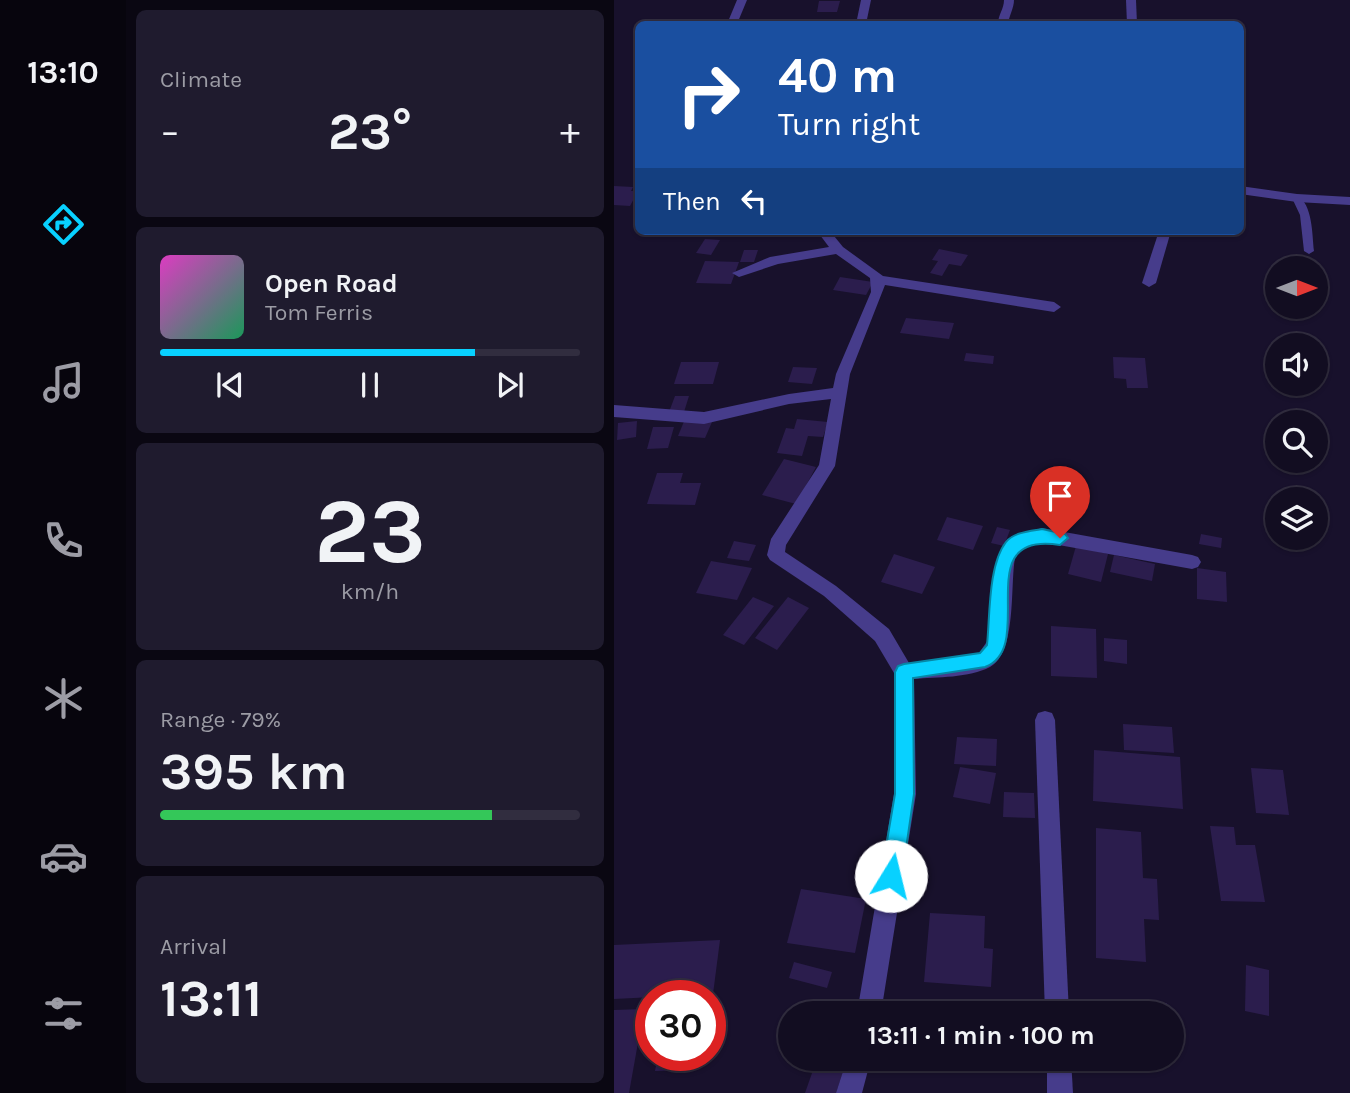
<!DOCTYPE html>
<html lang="en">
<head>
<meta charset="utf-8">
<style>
	body { margin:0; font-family:Karla,sans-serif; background:#1f1b2e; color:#f1f3f6; height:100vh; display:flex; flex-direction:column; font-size:26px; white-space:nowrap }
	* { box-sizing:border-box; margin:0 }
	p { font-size:23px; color:#9c9ca5 }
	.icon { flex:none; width:38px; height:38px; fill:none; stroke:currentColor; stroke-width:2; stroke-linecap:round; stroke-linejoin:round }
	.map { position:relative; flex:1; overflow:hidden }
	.details { display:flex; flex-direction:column; gap:10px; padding:10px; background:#0a0712; width:488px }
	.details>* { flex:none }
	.top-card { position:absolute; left:21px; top:21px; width:609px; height:214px; border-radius:10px; box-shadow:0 2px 5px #0004,0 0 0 2px #312d3f; background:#1a4fa0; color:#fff; overflow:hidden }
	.needle { width:46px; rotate:90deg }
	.fabs { position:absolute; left:651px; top:256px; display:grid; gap:14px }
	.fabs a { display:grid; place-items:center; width:63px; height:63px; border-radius:50%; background:#120d21; box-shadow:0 2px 5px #0004,0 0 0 2px #312d3f; font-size:35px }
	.speed { position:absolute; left:21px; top:980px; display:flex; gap:14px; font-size:35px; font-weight:700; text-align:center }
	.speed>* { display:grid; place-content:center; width:91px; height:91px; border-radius:50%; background:#120d21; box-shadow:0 2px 5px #0004,0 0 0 2px #312d3f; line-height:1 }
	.speed .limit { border:10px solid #d22; background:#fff; color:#111 }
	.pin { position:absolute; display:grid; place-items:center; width:60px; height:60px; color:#fff; margin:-72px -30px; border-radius:50% 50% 50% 0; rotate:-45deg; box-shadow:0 0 7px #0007 }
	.pin .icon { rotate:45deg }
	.me { position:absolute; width:77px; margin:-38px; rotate:9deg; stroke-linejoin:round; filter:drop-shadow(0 0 5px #0008) }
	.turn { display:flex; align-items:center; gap:24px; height:147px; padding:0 28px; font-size:32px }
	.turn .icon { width:91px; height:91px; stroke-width:2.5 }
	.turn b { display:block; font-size:49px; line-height:60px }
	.then { display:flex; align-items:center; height:66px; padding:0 28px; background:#0003; gap:14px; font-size:26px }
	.big { font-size:52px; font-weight:700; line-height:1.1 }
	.details .tile { flex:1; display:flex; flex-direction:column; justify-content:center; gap:10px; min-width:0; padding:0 24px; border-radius:10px; background:#1f1b2e }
	.details .dial { align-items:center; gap:0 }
	.dial b { font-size:91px; line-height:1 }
	.song { display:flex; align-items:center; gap:21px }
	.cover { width:84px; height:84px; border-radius:10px; background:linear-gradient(135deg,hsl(310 70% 55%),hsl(150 70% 35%)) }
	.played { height:7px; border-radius:4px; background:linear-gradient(90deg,#08d1ff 75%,#312d3f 75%) }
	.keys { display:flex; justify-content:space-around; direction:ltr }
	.heat { display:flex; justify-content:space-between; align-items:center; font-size:38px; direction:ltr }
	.charge { height:10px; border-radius:5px; background:linear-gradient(90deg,#34c759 79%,#312d3f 0) }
	.trip { position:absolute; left:164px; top:1001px; width:406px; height:70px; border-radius:35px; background:#120d21; box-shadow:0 2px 5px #0004,0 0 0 2px #312d3f; font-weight:700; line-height:70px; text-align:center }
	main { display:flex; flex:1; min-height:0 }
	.tabs { display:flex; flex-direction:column; width:126px; justify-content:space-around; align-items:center; background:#07050d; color:#9c9ca5 }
	.tabs .icon { width:49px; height:49px }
	.tabs .active { color:#08d1ff }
	.tabs b { font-size:32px; color:#f1f3f6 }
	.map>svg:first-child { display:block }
</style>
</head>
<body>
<main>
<nav class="tabs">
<b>13:10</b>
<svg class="icon active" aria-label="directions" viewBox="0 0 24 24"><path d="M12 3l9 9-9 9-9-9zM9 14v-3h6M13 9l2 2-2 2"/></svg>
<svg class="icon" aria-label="music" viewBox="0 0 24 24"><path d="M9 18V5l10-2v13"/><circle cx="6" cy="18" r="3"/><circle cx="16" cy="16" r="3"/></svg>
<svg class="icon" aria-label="phone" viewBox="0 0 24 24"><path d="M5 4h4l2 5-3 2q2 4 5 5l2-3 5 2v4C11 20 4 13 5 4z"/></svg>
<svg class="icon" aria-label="climate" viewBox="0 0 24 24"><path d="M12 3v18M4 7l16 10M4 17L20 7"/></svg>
<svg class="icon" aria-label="car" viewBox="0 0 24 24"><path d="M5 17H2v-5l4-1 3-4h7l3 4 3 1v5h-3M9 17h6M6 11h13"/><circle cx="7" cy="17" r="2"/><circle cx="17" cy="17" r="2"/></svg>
<svg class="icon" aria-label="filters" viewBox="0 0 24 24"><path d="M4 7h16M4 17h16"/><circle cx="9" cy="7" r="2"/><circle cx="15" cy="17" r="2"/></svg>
</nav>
<section class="details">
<div class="tile"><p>Climate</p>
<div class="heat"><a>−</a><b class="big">23°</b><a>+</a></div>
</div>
<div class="tile">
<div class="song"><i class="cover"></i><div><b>Open Road</b><p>Tom Ferris</p></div></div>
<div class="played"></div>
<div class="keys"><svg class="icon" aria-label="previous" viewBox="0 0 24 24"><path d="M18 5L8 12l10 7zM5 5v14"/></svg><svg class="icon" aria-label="pause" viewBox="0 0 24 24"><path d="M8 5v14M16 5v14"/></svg><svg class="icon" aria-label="next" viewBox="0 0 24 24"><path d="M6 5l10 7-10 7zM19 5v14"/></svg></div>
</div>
<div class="tile dial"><b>23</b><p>km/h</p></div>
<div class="tile"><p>Range · 79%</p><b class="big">395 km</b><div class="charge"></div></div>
<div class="tile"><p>Arrival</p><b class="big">13:11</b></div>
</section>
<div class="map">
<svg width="736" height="1093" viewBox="0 0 736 1093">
	<rect width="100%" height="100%" fill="#18112c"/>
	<g fill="#2b1d4d">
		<polygon points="205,1 226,1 223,12 203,12"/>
		<polygon points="0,186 19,187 17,191 24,191 16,206 0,205"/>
		<polygon points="91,239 106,240 97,255 82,253"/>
		<polygon points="325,249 354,255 347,266 335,264 328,276 316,273 324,261 318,260"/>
		<polygon points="130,250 144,250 140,262 126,262"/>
		<polygon points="91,261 125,262 117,284 82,283"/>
		<polygon points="226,277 259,282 252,295 219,290"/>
		<polygon points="292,318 340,323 335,339 286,333"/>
		<polygon points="352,353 380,356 379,364 350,361"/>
		<polygon points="499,357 531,358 534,388 513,388 512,379 500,378"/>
		<polygon points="67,362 105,362 99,384 60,384"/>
		<polygon points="179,367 203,368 198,384 174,382"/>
		<polygon points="61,396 75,396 70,412 55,412"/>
		<polygon points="71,419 98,422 91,438 64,436"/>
		<polygon points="183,419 214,422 209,437 194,436 188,456 163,453 172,428 180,429"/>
		<polygon points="23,421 22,437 3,440 4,423"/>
		<polygon points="39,427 60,427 54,448 33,449"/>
		<polygon points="170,459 202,467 182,504 148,495"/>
		<polygon points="43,473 69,473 66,483 87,483 81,505 33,504"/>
		<polygon points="333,517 369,526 359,550 323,540"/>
		<polygon points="383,527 396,530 390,546 377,543"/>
		<polygon points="587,534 608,538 607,548 585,544"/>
		<polygon points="120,541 142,545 135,561 113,558"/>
		<polygon points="462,546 494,554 487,582 454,574"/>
		<polygon points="280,554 321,567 308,594 267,582"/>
		<polygon points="500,555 541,564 538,581 496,572"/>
		<polygon points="97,561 138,568 123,600 82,593"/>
		<polygon points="583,568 612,572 613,602 583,599"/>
		<polygon points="139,597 160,606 130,645 109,635"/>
		<polygon points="174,597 195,608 163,650 141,638"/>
		<polygon points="437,626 482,629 483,678 437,676"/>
		<polygon points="490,638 513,640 513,664 490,661"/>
		<polygon points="509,724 558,727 560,753 510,750"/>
		<polygon points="343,737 383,739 382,766 340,764"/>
		<polygon points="480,750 566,757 569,809 479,801"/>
		<polygon points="346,767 382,773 376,804 339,797"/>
		<polygon points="637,768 669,770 675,815 642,813"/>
		<polygon points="390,792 420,793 421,818 389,817"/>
		<polygon points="596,826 620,827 622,845 641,845 651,902 607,901"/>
		<polygon points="482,828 527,832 529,878 543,879 545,920 530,919 532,962 482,958"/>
		<polygon points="187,889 252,899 241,953 173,943"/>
		<polygon points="316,913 371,916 370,948 379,949 377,987 310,982"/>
		<polygon points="106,940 99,994 0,999 0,945"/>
		<polygon points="180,962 218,972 213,988 175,978"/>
		<polygon points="632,965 655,970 655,1016 631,1011"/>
		<polygon points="553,1003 554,1013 499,1013 498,1004"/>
		<polygon points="30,1009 15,1093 0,1093 0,1010"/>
		<polygon points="44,1055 82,1055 80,1070 41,1071"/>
		<polygon points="203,1059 220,1059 232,1063 222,1093 191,1093"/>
	</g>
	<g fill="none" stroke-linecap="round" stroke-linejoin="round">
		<path fill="#463c8b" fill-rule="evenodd" d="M683,195c16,10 15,39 17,56l-5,3 -5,-3 -4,-36 -8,-17z"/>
		<g fill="#463c8b" fill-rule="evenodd">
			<polygon points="123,0 133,0 123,24 113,24"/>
			<polygon points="247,0 257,0 252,24 242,24"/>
			<path d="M390,0h10c0,8 -5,16 -6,24h-10c0,-9 6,-15 6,-24z"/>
			<polygon points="512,0 522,0 523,24 513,24"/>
			<polygon points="626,186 683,194 736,197 736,205 683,202 626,194"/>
			<path d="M203,231h13l13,16 40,29 171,26 7,5 -7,5 -169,-27 -35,89 -15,92 -49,79 -1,7 51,34 53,43 20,34 70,-10 9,-13 9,-82 9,-17 6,-5 30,-8 150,27 6,2 3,5 -3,5 -6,2 -150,-27c-13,2 -21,4 -27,16 -5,27 2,95 -25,109 -21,11 -53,10 -76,12l2,115 -35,219h-24l37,-219v-121l-19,-32 -51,-45 -54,-36 -3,-5 4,-16 48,-74 12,-66 -42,5 -85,20 -90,-7v-12l90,7 85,-18 44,-6 3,-14 35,-82 -1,-14 -34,-24 -58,10 -39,13 -7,-4 38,-16 59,-10z"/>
			<polygon points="545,231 557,231 542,283 535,287 528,283"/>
			<polygon points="431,711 438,713 441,720 455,1013 431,1013 421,720 424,713"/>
			<polygon points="233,1059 257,1059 248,1093 222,1093"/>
			<polygon points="433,1059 457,1059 459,1093 433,1093"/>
		</g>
	</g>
	<path fill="#08d1ff" stroke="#0588a6" stroke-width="2" d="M428,529l23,5 3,4 -8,7c-93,-15 -21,102 -75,122l-72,11 1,116 -12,82 -3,7 -8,3 -7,-3 -3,-7 14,-82v-122l3,-6 6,-2 76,-11 7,-8c3,-28 1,-80 19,-103 8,-10 25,-11 36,-13z"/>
</svg>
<div class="fabs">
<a><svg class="needle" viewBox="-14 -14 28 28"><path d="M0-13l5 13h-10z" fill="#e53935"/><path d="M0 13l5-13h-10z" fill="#9c9ca5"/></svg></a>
<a><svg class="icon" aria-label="sound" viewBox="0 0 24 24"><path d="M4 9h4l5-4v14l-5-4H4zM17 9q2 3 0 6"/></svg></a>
<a><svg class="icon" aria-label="search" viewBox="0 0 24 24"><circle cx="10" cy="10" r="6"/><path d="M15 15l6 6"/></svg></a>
<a><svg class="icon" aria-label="layers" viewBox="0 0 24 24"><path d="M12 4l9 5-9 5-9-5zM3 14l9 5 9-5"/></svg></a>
</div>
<div class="speed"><div class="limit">30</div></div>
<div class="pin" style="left:446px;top:538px;background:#d93025"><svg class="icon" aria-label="arrive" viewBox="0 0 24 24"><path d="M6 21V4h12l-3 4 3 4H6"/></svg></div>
<svg class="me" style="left:277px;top:876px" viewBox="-20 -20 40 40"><circle r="19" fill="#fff"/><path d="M0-13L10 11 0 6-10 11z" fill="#08d1ff"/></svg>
<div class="trip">13:11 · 1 min · 100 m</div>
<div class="top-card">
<div class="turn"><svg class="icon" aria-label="right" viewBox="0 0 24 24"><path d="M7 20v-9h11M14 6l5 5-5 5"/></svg><div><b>40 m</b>Turn right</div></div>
<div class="then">Then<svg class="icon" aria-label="left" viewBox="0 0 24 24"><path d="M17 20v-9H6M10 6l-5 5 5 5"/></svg></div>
</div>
</div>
</main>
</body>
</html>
